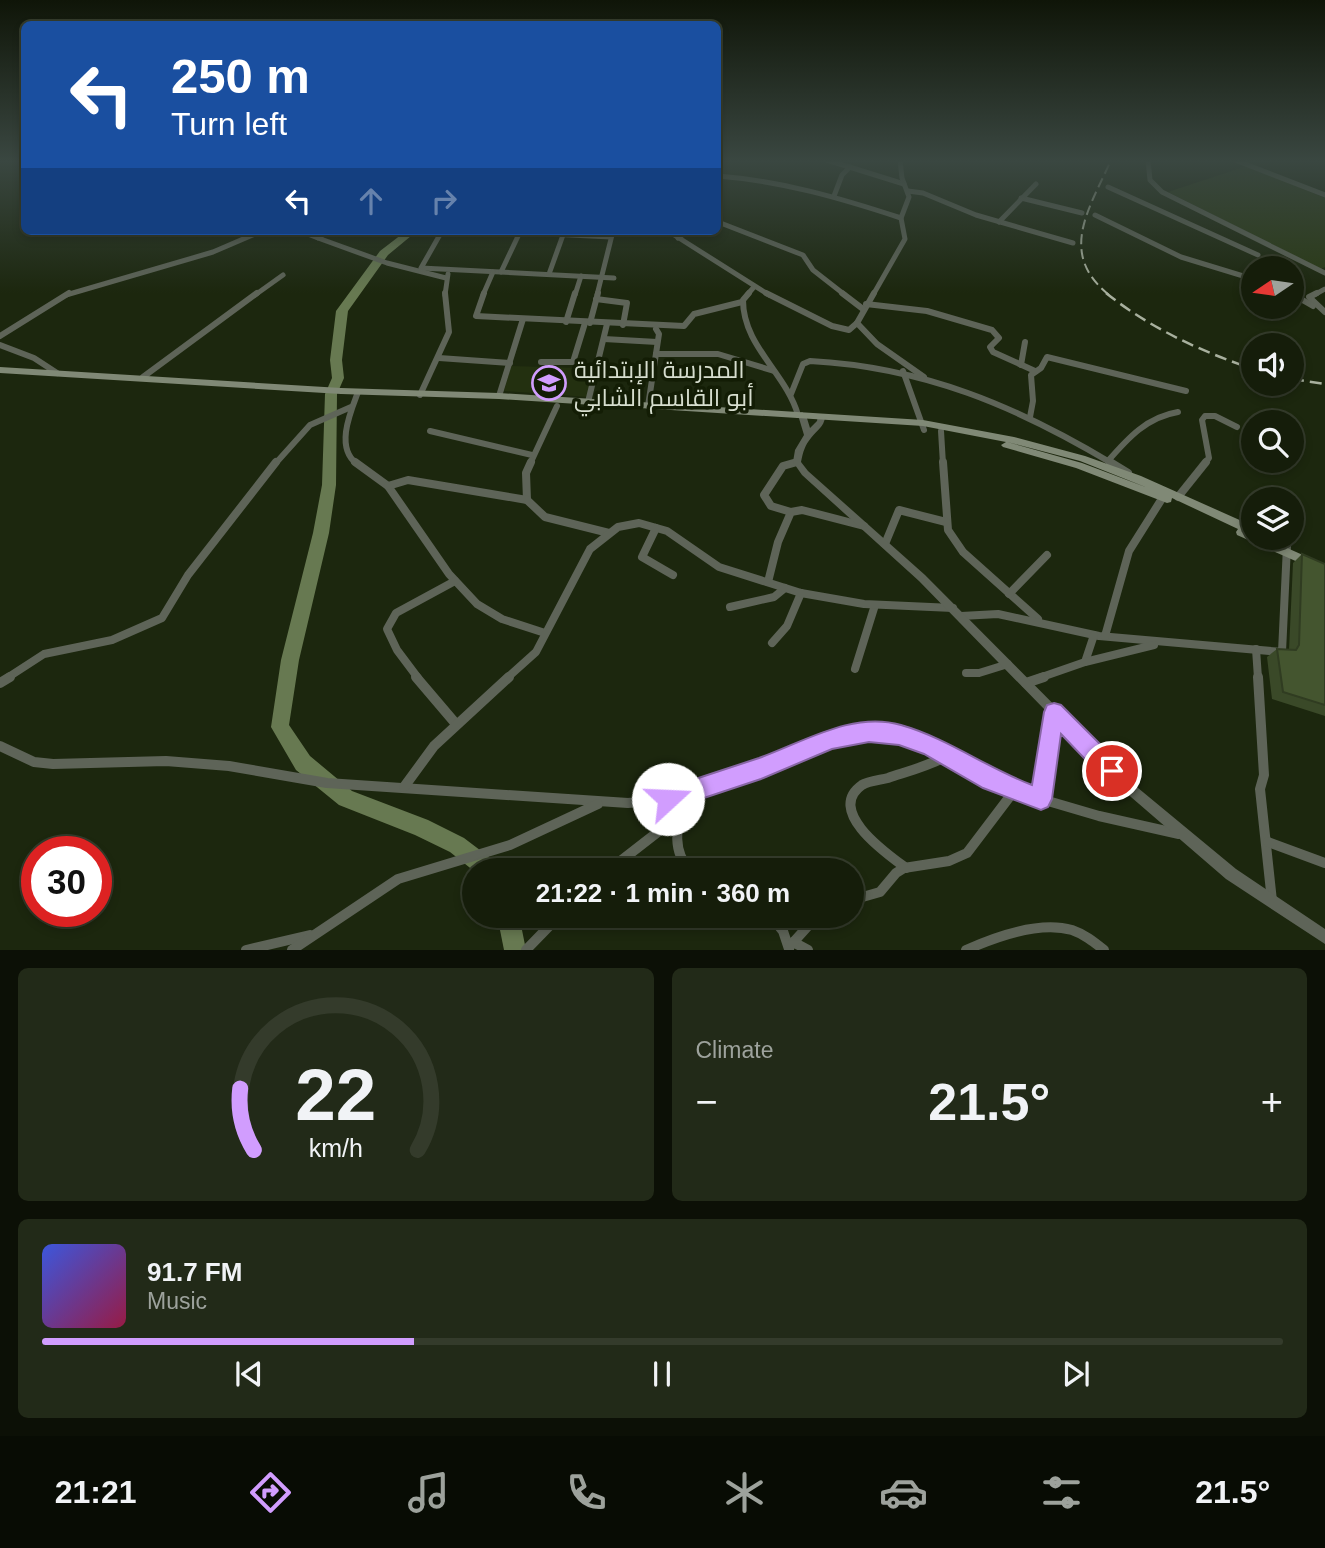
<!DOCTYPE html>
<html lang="en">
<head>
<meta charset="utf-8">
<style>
	body { margin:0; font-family:Arial,Cairo,sans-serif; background:#222a18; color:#f1f3f6; height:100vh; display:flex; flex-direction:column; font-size:26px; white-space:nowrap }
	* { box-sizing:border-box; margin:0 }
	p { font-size:23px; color:#9da29c }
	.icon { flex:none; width:38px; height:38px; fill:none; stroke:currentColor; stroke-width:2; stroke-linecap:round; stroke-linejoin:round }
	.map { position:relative; height:950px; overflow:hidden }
	.sheet { display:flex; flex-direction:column; gap:18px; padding:18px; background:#0c1006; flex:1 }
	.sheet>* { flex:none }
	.guide { position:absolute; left:21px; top:21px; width:700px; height:214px; border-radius:10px; box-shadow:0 4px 10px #0003,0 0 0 2px #343b2b; background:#1a4fa0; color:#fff; overflow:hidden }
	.needle { width:46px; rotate:257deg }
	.fabs { position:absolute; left:1241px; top:256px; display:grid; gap:14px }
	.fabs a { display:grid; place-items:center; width:63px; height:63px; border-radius:50%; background:#151d0a; box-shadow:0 4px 10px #0003,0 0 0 2px #343b2b; font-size:35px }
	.speed { position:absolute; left:21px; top:836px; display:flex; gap:14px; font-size:35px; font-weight:700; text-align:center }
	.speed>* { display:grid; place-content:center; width:91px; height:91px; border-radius:50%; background:#151d0a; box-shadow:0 4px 10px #0003,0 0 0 2px #343b2b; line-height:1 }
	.speed .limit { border:10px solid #d22; background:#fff; color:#111 }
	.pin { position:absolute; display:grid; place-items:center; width:60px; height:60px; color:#fff; margin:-30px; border:4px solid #fff; border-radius:50%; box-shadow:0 2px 7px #0007 }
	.me { position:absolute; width:77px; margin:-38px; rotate:70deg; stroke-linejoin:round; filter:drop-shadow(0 0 5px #0008) }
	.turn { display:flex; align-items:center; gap:24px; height:147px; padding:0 35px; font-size:32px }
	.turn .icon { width:91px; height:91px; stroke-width:2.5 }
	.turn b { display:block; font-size:49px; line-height:60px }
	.lanes { display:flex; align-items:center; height:66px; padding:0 35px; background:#0003; justify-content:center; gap:35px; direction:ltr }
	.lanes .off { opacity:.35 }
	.big { font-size:52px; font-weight:700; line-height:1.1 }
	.sheet .card { flex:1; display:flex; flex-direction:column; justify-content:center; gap:10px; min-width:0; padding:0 24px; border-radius:10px; background:#222a18 }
	.sheet .dial { align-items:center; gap:0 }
	.dial svg { height:182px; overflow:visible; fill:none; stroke:#343b2b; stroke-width:7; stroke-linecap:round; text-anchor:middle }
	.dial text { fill:#f1f3f6; stroke:none }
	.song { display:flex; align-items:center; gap:21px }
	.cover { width:84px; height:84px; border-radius:10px; background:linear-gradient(135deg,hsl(230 70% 55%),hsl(340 70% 35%)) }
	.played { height:7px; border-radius:4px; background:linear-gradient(90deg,#d19dfe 30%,#343b2b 30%) }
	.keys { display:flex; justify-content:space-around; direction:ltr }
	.heat { display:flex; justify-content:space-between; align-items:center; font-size:38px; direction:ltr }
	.sheet .tiles { flex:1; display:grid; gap:18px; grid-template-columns:1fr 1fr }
	.card:last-child { grid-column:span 2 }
	.trip { position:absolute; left:462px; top:858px; width:402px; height:70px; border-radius:35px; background:#151d0a; box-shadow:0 4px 10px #0003,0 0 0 2px #343b2b; font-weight:700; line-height:70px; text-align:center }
	.menu { display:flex; height:112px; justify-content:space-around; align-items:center; background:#080c04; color:#9da29c }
	.menu .icon { width:49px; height:49px }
	.menu .active { color:#d19dfe }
	.menu b { font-size:32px; color:#f1f3f6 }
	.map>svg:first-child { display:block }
</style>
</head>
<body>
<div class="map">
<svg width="1325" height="950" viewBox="0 0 1325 950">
	<rect width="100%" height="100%" fill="#1c270e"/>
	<polygon fill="#233010" points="511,366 579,368 578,374 593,375 588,397 504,391"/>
	<polygon fill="#293914" points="1247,166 1325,198 1325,267 1321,269 1168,192"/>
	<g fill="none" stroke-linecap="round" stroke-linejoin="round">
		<g fill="#677951" fill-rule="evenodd">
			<polygon points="406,231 417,231 388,255 348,311 342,360 344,378 337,394 336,485 329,533 299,660 289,725 310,756 352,791 428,820 464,838 497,863 500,870 474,871 450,852 415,835 339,805 296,770 271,727 281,660 313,533 322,485 325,394 332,378 330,360 336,311 380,251"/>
			<polygon points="497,915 519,915 526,950 504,950"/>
		</g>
		<g stroke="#5e6458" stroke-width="5">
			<polyline points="827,160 904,184"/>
			<polyline points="1148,160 1150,180 1162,192 1325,273"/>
			<polyline points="1235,160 1325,195"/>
			<path d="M718,176c64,5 122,22 183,42"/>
			<polyline points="1108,187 1258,255"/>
			<polyline points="908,191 923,193 976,215 1073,243"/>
			<polyline points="834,196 842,175 850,167"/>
			<polyline points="1021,198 1082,213"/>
			<polyline points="1095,215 1181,257 1253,279"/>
			<polyline points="718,222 803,255 813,270 845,295"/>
			<polyline points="999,222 1036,184"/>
			<polyline points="300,231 318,238 329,231"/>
			<polyline points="442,231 421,268 614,278"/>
			<polyline points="489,231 611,237"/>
			<polyline points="668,231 769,295"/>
			<polyline points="318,238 387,263 446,278"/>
			<polyline points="678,238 688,231"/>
			<polyline points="501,272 520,232"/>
			<polyline points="549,274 563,235"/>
			<polyline points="66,295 213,252 262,231"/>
			<polyline points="255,295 283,275"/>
			<polyline points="445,295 448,274"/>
			<polyline points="483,295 493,272"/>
			<polyline points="575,295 581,276"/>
			<polyline points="597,295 613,231"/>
			<polyline points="747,295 754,287"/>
			<polyline points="873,295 905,239 901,218 909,197 902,178 900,160"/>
			<polyline points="1314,295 1325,289"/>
		</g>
		<g stroke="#5e6458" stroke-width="6">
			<polyline points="484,293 476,316 684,326 694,314 742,302"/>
			<path d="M749,293l-6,7c0,46 43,73 55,115"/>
			<polyline points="766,293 832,326 849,330 857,323 874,293"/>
			<polyline points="842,293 863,309"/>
			<polyline points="1317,293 1309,297 1325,312"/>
			<polyline points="1292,294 1313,306"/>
			<polyline points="596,299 627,303 623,325"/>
			<polyline points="866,304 927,311 992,330 999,338 990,347 993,352 1035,371"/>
			<polyline points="566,322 575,293"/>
			<polyline points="590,323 598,293"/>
			<polyline points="857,323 877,344 924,377"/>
			<polyline points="0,336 69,293"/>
			<polyline points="604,339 657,342"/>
			<polyline points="0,345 34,358 57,373"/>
			<polyline points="656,354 718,354 774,371"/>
			<polyline points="439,358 510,363"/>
			<polyline points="541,362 573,362 585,323"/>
			<polyline points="1021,365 1025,342"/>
			<polyline points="903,371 924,430"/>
			<polyline points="143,377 257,293"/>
			<path d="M791,394l12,-30 7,-3c114,6 206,45 303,103"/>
			<polyline points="420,395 449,332 445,293"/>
			<polyline points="499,396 523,319"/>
			<polyline points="588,402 607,324"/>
			<polyline points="648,406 659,334 656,329"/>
			<polyline points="1030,417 1033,401 1031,375 1041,368 1047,357 1186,391"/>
			<polyline points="430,431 532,455"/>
			<polyline points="941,431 943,464"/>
			<path d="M1108,461c20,-23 39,-44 70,-49"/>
			<polyline points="275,464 310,425 351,407"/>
			<path d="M357,464c-22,-16 -7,-51 1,-72"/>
			<polyline points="530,464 557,406"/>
			<polyline points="790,464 797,462"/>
			<polyline points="1204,464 1209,458 1202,420 1205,416 1215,416 1237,427"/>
		</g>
		<g stroke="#5e6458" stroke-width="8">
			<polyline points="355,462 388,486 449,574 477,604 502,619 545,633"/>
			<polyline points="531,462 526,473 527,500 545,517 609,533"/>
			<polyline points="943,462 948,530 963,552 1038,619"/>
			<polyline points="1110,462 1128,473"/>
			<polyline points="388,486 408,480 527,500"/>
			<polyline points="1178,497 1206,462"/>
			<polyline points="791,512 771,506 764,495 783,466 797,462"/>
			<polyline points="656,528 642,557 673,575"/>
			<polyline points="885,544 899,510 946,522"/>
			<polyline points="768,582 778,542 791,512 802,510 864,526"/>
			<polyline points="1009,594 1047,555"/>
			<polyline points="730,607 774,597 785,588"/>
			<polyline points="961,616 998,614 1099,636 1282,652 1287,546"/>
			<polyline points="1105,636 1129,551 1163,497"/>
			<polyline points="772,643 787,626 801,593"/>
			<polyline points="1256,649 1258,678"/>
			<polyline points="1085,662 1094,635"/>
			<polyline points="855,669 875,605"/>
			<polyline points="966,673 979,673 1008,664"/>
			<polyline points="7,678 44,654 112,640 162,618 188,575 276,462"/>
			<polyline points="418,678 397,650 387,629 396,613 455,581"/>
			<polyline points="507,678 536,652 590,549 618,527 639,523 667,531 719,567 801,593 864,604 953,608"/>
			<polyline points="1039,678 1085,662 1154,645"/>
		</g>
		<g stroke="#5e6458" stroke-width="10">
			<polyline points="416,677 456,724"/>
			<polyline points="1258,677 1264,775 1260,789 1272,901"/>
			<polyline points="0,683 10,677"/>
			<polyline points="1026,683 1044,677"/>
			<polyline points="0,746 34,762 53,764 166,761 229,766 327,783 628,803 668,799 848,734 884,732 930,746 1014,791 1099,816 1179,834"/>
			<polyline points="404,787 434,746 509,677"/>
			<path d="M684,794c-5,26 -15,55 6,76"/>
			<polyline points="1040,799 1054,712"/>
			<polyline points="1268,842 1325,863"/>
			<path d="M906,868c-19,-14 -81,-57 -44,-83 6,-4 18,-5 26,-7 21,-7 41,-12 61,-23"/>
			<polyline points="609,870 681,814"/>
			<polyline points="852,900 880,892 896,873 904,868 949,861 967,853 1014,791"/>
			<polyline points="770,915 783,931 789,949"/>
			<polyline points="793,942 808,950"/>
			<polyline points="789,947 818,915"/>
			<polyline points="246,950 310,935"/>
			<polyline points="292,950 398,879 510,845 598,804"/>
			<polyline points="526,950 560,915"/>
			<path d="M966,950c29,-13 74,-29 106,-20 12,4 22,12 32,20"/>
		</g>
		<path fill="#5e6458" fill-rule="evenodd" d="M802,412l4,3 4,13 7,-7 1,-6h6l1,2c-1,10 -8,13 -14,21 -6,7 -8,14 -10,24l7,9 117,104 207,208 104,86 89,60v15l-99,-65 -102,-88 -205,-210 -117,-106 -9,-13 2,-12 9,-15 -6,-20z"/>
		<path fill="#808976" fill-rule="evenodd" d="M0,367l341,21 158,5 424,27 91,17 71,19 56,20 112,50v11h10l62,28v9l-88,-39 -1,-3 2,-3 -66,-31 -1,4 -4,1 -91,-35 -73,-21 -2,-2 5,-3 -83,-16 -424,-27 -158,-5 -341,-21zM1007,442l73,19 68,27 -66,-25z"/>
		<path stroke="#a8b09e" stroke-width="2" stroke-dasharray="10 5" stroke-linecap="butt" d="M1109,295c-52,-42 -19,-87 2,-135"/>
		<g stroke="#a8b09e" stroke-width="2.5" stroke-dasharray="12 6" stroke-linecap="butt">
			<path d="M1106,293c44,35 94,58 147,76"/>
			<polyline points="1292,379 1325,384"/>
		</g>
	</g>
	<polygon fill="#3a4928" points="1302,554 1325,564 1325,716 1272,699 1267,657 1277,649 1289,650 1293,563"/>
	<polygon fill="#44552f" stroke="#303c21" stroke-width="2" points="1302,554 1325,564 1325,705 1283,692 1277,649 1296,650 1299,645"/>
	<linearGradient id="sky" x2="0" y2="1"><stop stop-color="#0f1508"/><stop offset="0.55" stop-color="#3a4741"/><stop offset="1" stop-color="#3a4741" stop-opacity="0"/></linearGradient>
	<rect width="1325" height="293" fill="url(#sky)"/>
	<path fill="#d19dfe" stroke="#8866a5" stroke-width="2" d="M1054,703l7,2 59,59 3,7 -3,8 -8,3 -8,-3 -43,-45 -9,65 -4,8 -7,3 -58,-22 -59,-34 -25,-9 -30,-3 -37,7 -71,30 -93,31 -8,-3 -4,-8 4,-8 8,-3c30,-10 61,-20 91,-30 45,-16 93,-47 142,-33 46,13 86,43 131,60l12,-73 3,-7z"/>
	<defs>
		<g id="school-ring" transform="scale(1.75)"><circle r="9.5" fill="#131d05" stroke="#d19dfe" stroke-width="1.5"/><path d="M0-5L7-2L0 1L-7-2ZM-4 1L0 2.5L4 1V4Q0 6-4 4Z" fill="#d19dfe"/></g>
	</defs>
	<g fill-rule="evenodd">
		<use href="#school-ring" x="549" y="383"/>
	</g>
	<g text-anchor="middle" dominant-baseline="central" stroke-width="7" stroke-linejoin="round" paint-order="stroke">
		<g font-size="24" fill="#d6ddce" stroke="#131d05" text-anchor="start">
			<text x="574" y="369">المدرسة الإبتدائية<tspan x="574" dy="28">أبو القاسم الشابي</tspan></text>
		</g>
	</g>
</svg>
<div class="fabs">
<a><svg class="needle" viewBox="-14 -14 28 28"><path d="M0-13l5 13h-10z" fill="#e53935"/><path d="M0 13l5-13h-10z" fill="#9da29c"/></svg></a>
<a><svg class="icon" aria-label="sound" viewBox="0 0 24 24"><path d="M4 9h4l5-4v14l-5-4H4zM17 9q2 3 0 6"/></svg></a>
<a><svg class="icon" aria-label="search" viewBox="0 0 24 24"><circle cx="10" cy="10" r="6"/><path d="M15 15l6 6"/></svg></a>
<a><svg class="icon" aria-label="layers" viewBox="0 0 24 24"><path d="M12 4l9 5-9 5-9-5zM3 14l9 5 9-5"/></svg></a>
</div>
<div class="speed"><div class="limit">30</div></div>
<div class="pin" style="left:1112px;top:771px;background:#d93025"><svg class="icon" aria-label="arrive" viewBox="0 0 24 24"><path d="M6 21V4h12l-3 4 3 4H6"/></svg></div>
<svg class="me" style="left:668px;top:799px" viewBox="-20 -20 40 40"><circle r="19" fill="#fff"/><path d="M0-13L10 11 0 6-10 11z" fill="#d19dfe"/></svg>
<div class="trip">21:22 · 1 min · 360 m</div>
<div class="guide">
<div class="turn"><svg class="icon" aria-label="left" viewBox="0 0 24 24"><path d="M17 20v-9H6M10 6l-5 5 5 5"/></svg><div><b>250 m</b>Turn left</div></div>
<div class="lanes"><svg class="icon" aria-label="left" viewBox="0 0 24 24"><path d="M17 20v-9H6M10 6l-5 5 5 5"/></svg><svg class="icon off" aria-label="ahead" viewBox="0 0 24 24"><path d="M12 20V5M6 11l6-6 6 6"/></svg><svg class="icon off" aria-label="right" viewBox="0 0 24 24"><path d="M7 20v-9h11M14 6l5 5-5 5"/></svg></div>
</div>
</div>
<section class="sheet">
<div class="tiles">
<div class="card dial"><svg viewBox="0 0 100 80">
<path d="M14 69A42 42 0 1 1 86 69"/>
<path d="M14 69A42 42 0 0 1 8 42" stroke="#d19dfe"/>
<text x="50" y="56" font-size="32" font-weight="700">22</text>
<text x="50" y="72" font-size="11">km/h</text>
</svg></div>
<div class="card"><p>Climate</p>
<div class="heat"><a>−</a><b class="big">21.5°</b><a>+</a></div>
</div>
<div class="card">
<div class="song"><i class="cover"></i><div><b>91.7 FM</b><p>Music</p></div></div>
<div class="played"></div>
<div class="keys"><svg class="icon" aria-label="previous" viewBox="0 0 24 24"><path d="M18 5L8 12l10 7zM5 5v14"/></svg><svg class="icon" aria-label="pause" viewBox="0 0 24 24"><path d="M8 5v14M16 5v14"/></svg><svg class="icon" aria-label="next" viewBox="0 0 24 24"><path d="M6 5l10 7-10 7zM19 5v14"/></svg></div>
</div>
</div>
</section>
<nav class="menu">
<b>21:21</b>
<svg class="icon active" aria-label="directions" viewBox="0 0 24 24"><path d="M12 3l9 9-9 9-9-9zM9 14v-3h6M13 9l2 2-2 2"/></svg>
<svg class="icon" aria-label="music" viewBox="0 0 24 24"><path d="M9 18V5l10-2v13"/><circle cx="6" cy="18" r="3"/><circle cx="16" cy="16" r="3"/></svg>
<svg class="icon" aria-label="phone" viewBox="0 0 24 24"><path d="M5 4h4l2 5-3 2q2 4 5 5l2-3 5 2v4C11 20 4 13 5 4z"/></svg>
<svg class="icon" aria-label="climate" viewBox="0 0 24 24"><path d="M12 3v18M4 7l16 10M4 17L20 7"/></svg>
<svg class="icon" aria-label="car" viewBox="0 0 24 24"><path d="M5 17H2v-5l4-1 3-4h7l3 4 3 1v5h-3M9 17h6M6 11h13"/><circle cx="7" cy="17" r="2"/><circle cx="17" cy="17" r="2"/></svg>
<svg class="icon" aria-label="filters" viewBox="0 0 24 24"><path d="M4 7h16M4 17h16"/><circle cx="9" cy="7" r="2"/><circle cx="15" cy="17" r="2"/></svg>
<b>21.5°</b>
</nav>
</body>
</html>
